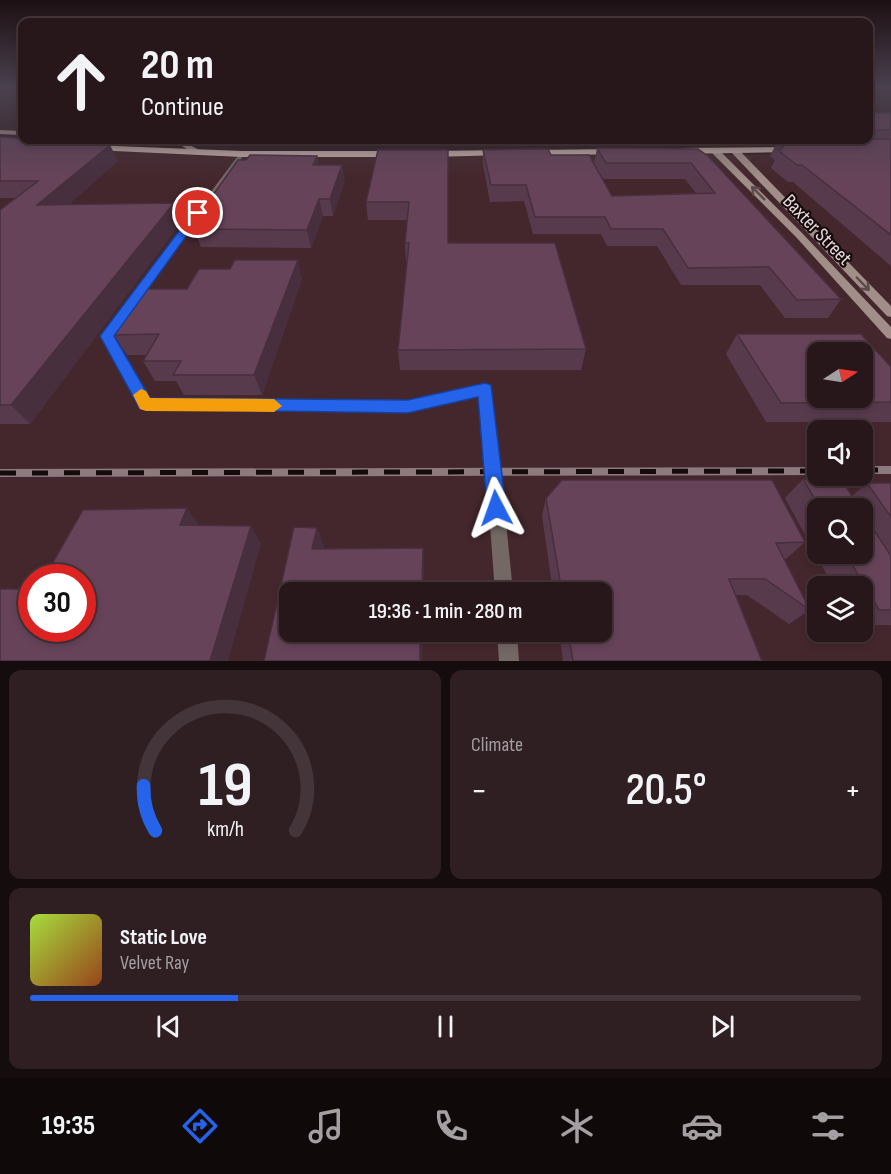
<!DOCTYPE html>
<html lang="en">
<head>
<meta charset="utf-8">
<style>
	body { margin:0; font-family:"Sofia Sans Condensed",sans-serif; background:#2f1f23; color:#f1f3f6; height:100vh; display:flex; flex-direction:column; font-size:22px; white-space:nowrap }
	* { box-sizing:border-box; margin:0 }
	p { font-size:20px; color:#a49fa2 }
	.icon { flex:none; width:33px; height:33px; fill:none; stroke:currentColor; stroke-width:2; stroke-linecap:round; stroke-linejoin:round }
	.map { position:relative; height:661px; overflow:hidden }
	.panel { display:flex; flex-direction:column; gap:9px; padding:9px; background:#150c0e; flex:1 }
	.panel>* { flex:none }
	.hud { position:absolute; left:18px; top:18px; width:855px; height:126px; border-radius:12px; box-shadow:0 3px 9px #0003,0 0 0 2px #433539; background:#27161a; color:#f1f3f6; overflow:hidden }
	.needle { width:39px; rotate:78deg }
	.tools { position:absolute; left:807px; top:342px; display:grid; gap:12px }
	.tools a { display:grid; place-items:center; width:66px; height:66px; border-radius:12px; background:#27161a; box-shadow:0 3px 9px #0003,0 0 0 2px #433539; font-size:30px }
	.speed { position:absolute; left:18px; top:564px; display:flex; gap:12px; font-size:30px; font-weight:700; text-align:center }
	.speed>* { display:grid; place-content:center; width:78px; height:78px; border-radius:50%; background:#27161a; box-shadow:0 3px 9px #0003,0 0 0 2px #433539; line-height:1 }
	.speed .limit { border:9px solid #d22; background:#fff; color:#111 }
	.pin { position:absolute; display:grid; place-items:center; width:51px; height:51px; color:#fff; margin:-26px; border:3px solid #fff; border-radius:50%; box-shadow:0 2px 6px #0007 }
	.me { position:absolute; width:66px; margin:-33px; rotate:356deg; stroke-linejoin:round; filter:drop-shadow(0 0 4px #0008) }
	.turn { display:flex; align-items:center; gap:21px; height:126px; padding:0 24px; font-size:27px }
	.turn .icon { width:78px; height:78px; stroke-width:2.5 }
	.turn b { display:block; font-size:42px; line-height:51px }
	.big { font-size:45px; font-weight:600; line-height:1.1 }
	.panel .widget { flex:1; display:flex; flex-direction:column; justify-content:center; gap:9px; min-width:0; padding:0 21px; border-radius:12px; background:#2f1f23 }
	.panel .dial { align-items:center; gap:0 }
	.dial svg { height:156px; overflow:visible; fill:none; stroke:#433539; stroke-width:7; stroke-linecap:round; text-anchor:middle }
	.dial text { fill:#f1f3f6; stroke:none }
	.song { display:flex; align-items:center; gap:18px }
	.cover { width:72px; height:72px; border-radius:9px; background:linear-gradient(135deg,hsl(80 70% 55%),hsl(20 70% 35%)) }
	.played { height:6px; border-radius:3px; background:linear-gradient(90deg,#2563eb 25%,#433539 25%) }
	.keys { display:flex; justify-content:space-around; direction:ltr }
	.heat { display:flex; justify-content:space-between; align-items:center; font-size:33px; direction:ltr }
	.panel .tiles { flex:1; display:grid; gap:9px; grid-template-columns:1fr 1fr }
	.widget:last-child { grid-column:span 2 }
	.trip { position:absolute; left:279px; top:582px; width:333px; height:60px; border-radius:12px; background:#27161a; box-shadow:0 3px 9px #0003,0 0 0 2px #433539; font-weight:600; line-height:60px; text-align:center }
	.dock { display:flex; height:96px; justify-content:space-around; align-items:center; background:#10090a; color:#a49fa2 }
	.dock .icon { width:42px; height:42px }
	.dock .on { color:#2563eb }
	.dock b { font-size:27px; color:#f1f3f6 }
	.map>svg:first-child { display:block }
</style>
</head>
<body>
<div class="map">
<svg width="891" height="661" viewBox="0 0 891 661">
	<rect width="100%" height="100%" fill="#341e22"/>
	<path fill="#44272c" fill-rule="evenodd" d="M0,144l224,13 667,-3v507h-891zM818,352h44v46h-44zM818,430h44v46h-44zM818,508h44v46h-44zM32,578h50v50h-50zM818,586h44v46h-44zM290,592h312v40h-312z"/>
	<g fill="none" stroke-linecap="round" stroke-linejoin="round">
		<polygon fill="#746865" fill-rule="evenodd" points="242,152 244,153 244,155 111,336 149,401 408,402 485,385 488,386 490,389 495,432 494,435 490,436 486,435 485,432 481,394 408,410 146,409 143,408 103,336 240,153"/>
		<g fill="#746865" fill-rule="evenodd">
			<polygon points="490,426 495,428 497,432 513,592 495,592 483,432 485,428"/>
			<polygon points="497,632 517,632 519,661 499,661"/>
		</g>
		<g fill="#a18e89" fill-rule="evenodd">
			<polygon points="0,130 22,131 22,135 0,134"/>
			<polygon points="136,140 182,141 205,153 198,155 180,145 140,142"/>
			<polygon points="712,149 718,149 802,233 891,327 891,339 887,338 796,237 712,153"/>
			<polygon points="732,149 738,149 891,306 891,317 887,316 732,153"/>
		</g>
		<g fill="#c3aca5" fill-rule="evenodd">
			<polygon points="90,145 242,151 396,151 401,154 396,157 242,157 93,150 88,147"/>
			<polygon points="792,147 795,148 795,152 681,154 676,151 681,148"/>
			<polygon points="615,149 618,150 618,154 531,156 526,153 531,150"/>
			<polygon points="504,150 509,153 507,155 429,157 424,154 429,151"/>
		</g>
		<g stroke="#8d7a7e" stroke-width="8">
			<g id="rail">
				<polyline points="862,470 891,470"/>
				<polyline points="0,473 818,471"/>
			</g>
		</g>
		<use href="#rail" stroke="#150b0d" stroke-width="5" stroke-dasharray="16" stroke-linecap="butt"/>
	</g>
	<g fill="#583a4d" fill-rule="evenodd">
		<polygon points="868,113 891,113 891,266 793,182 788,182 771,168 775,160 770,156 775,146 757,146 749,140 868,140"/>
		<polygon points="0,137 118,161 69,204 182,221 30,424 0,424 0,210 16,198 0,198"/>
		<polygon points="597,148 698,149 841,299 828,318 785,318 760,285 681,285 657,246 607,246 601,234 533,234 524,201 490,202 483,165 483,150 551,155 612,196 696,193 685,179 603,179 594,163"/>
		<polygon points="378,150 448,243 586,349 581,370 400,370 398,350 407,262 406,262 405,243 407,220 368,220 366,202"/>
		<polygon points="318,165 345,181 333,216 323,216 311,248 201,247 194,229 212,204 210,199"/>
		<polygon points="302,279 262,395 184,395 176,381 155,381 143,361 147,355 127,355 114,335 187,289"/>
		<polygon points="737,334 891,367 891,422 766,422 726,354"/>
		<path d="M803,479l49,17 15,-13h24v142h-29v-39h-29l-48,-88zM818,508h44v46h-44z"/>
		<polygon points="546,498 805,542 786,559 784,559 810,610 789,624 747,595 736,595 762,661 563,661 559,632 602,632 602,592 553,592 542,516"/>
	</g>
	<g fill="#472f3e">
		<polygon points="110,145 118,161 48,223 37,205"/>
		<polygon points="317,156 320,172 313,165"/>
		<polygon points="342,165 345,181 333,216 330,199"/>
		<polygon points="319,199 323,216 311,248 307,230"/>
		<polygon points="174,203 182,221 30,424 11,405"/>
		<polygon points="298,260 302,279 262,395 254,375"/>
		<polygon points="187,508 200,526 180,525"/>
		<polygon points="251,526 261,544 228,661 210,661"/>
		<polygon points="317,528 325,549 312,549"/>
		<polygon points="423,548 424,569 424,592 422,592"/>
		<polygon points="420,632 423,632 422,661 420,661"/>
	</g>
	<g fill="#664359" stroke="#472f3e" stroke-width="1.5" fill-rule="evenodd">
		<rect x="868" y="113" width="23" height="17"/>
		<polygon points="0,137 110,145 37,205 174,203 11,405 0,405 0,210 38,181 0,181"/>
		<polygon points="868,139 891,139 891,235 802,165 797,165 779,151 785,145 777,140"/>
		<polygon points="597,148 698,149 708,156 841,299 797,300 769,267 688,268 663,229 611,229 605,217 535,217 526,185 491,185 483,150 548,149 551,155 589,155 612,196 715,193 691,163 606,163"/>
		<polygon points="378,150 448,150 448,243 555,243 586,349 398,350 409,243 405,243 409,202 366,202"/>
		<polygon points="250,155 317,156 313,165 342,165 330,199 319,199 307,230 194,229 216,199 210,199 238,160 246,160"/>
		<polygon points="235,260 298,260 254,375 173,375 181,361 143,361 159,334 114,335 147,289 187,289 199,269 230,269"/>
		<path d="M737,334h124l30,33v35l-110,1zM818,352h44v46h-44z"/>
		<polygon points="803,479 841,479 860,508 820,508"/>
		<polygon points="562,480 772,480 805,542 776,543 810,610 765,579 729,579 762,661 573,661 568,632 602,632 602,592 562,592 546,498"/>
		<polygon points="867,483 891,483 891,517"/>
		<polygon points="187,508 180,525 251,526 210,661 0,661 0,589 32,589 32,628 82,628 82,578 44,578 83,510"/>
		<polygon points="862,512 891,556 891,610 879,610 846,554 862,554"/>
		<polygon points="294,527 317,528 312,549 423,548 422,592 290,592 290,632 420,632 420,661 264,661"/>
	</g>
	<defs><path id="oneway-shaft" d="M-6 0H5M1.5-3L5.5 0L1.5 3" fill="none" stroke-width="1.6" stroke-linecap="round" stroke-linejoin="round" transform="scale(1.5)"/></defs>
	<g stroke="#5b4c4b">
		<use href="#oneway-shaft" transform="translate(758 193) rotate(-135)"/>
		<use href="#oneway-shaft" transform="translate(863 284) rotate(46)"/>
	</g>
	<linearGradient id="sky" x2="0" y2="1"><stop stop-color="#1d1013"/><stop offset="0.49" stop-color="#4a414f"/><stop offset="1" stop-color="#4a414f" stop-opacity="0"/></linearGradient>
	<rect width="891" height="179" fill="url(#sky)"/>
	<polygon fill="#2563eb" stroke="#184099" stroke-width="1.5" points="194,211 203,213 114,336 150,398 408,400 485,383 491,385 506,508 503,514 496,517 490,514 487,508 478,397 408,413 140,409 100,336"/>
	<polygon fill="#f59e0b" points="141,389 146,391 150,398 274,399 282,406 274,412 146,411 140,409 133,395"/>
	<g text-anchor="middle" dominant-baseline="central" stroke-width="4.5" stroke-linejoin="round" paint-order="stroke">
		<g font-size="20" fill="#e7d8da" stroke="#150b0d">
			<text transform="translate(817 230) rotate(46)">Baxter Street</text>
		</g>
	</g>
</svg>
<div class="tools">
<a><svg class="needle" viewBox="-14 -14 28 28"><path d="M0-13l5 13h-10z" fill="#e53935"/><path d="M0 13l5-13h-10z" fill="#a49fa2"/></svg></a>
<a><svg class="icon" aria-label="sound" viewBox="0 0 24 24"><path d="M4 9h4l5-4v14l-5-4H4zM17 9q2 3 0 6"/></svg></a>
<a><svg class="icon" aria-label="search" viewBox="0 0 24 24"><circle cx="10" cy="10" r="6"/><path d="M15 15l6 6"/></svg></a>
<a><svg class="icon" aria-label="layers" viewBox="0 0 24 24"><path d="M12 4l9 5-9 5-9-5zM3 14l9 5 9-5"/></svg></a>
</div>
<div class="speed"><div class="limit">30</div></div>
<div class="pin" style="left:198px;top:213px;background:#d93025"><svg class="icon" aria-label="arrive" viewBox="0 0 24 24"><path d="M6 21V4h12l-3 4 3 4H6"/></svg></div>
<svg class="me" style="left:496px;top:508px" viewBox="-20 -20 40 40"><path d="M0-17L14 15 0 8-14 15z" fill="#2563eb" stroke="#fff" stroke-width="4"/></svg>
<div class="trip">19:36 · 1 min · 280 m</div>
<div class="hud">
<div class="turn"><svg class="icon" aria-label="ahead" viewBox="0 0 24 24"><path d="M12 20V5M6 11l6-6 6 6"/></svg><div><b>20 m</b>Continue</div></div>
</div>
</div>
<section class="panel">
<div class="tiles">
<div class="widget dial"><svg viewBox="0 0 100 80">
<path d="M14 69A42 42 0 1 1 86 69"/>
<path d="M14 69A42 42 0 0 1 8 46" stroke="#2563eb"/>
<text x="50" y="56" font-size="32" font-weight="700">19</text>
<text x="50" y="72" font-size="11">km/h</text>
</svg></div>
<div class="widget"><p>Climate</p>
<div class="heat"><a>−</a><b class="big">20.5°</b><a>+</a></div>
</div>
<div class="widget">
<div class="song"><i class="cover"></i><div><b>Static Love</b><p>Velvet Ray</p></div></div>
<div class="played"></div>
<div class="keys"><svg class="icon" aria-label="previous" viewBox="0 0 24 24"><path d="M18 5L8 12l10 7zM5 5v14"/></svg><svg class="icon" aria-label="pause" viewBox="0 0 24 24"><path d="M8 5v14M16 5v14"/></svg><svg class="icon" aria-label="next" viewBox="0 0 24 24"><path d="M6 5l10 7-10 7zM19 5v14"/></svg></div>
</div>
</div>
</section>
<nav class="dock">
<b>19:35</b>
<svg class="icon on" aria-label="directions" viewBox="0 0 24 24"><path d="M12 3l9 9-9 9-9-9zM9 14v-3h6M13 9l2 2-2 2"/></svg>
<svg class="icon" aria-label="music" viewBox="0 0 24 24"><path d="M9 18V5l10-2v13"/><circle cx="6" cy="18" r="3"/><circle cx="16" cy="16" r="3"/></svg>
<svg class="icon" aria-label="phone" viewBox="0 0 24 24"><path d="M5 4h4l2 5-3 2q2 4 5 5l2-3 5 2v4C11 20 4 13 5 4z"/></svg>
<svg class="icon" aria-label="climate" viewBox="0 0 24 24"><path d="M12 3v18M4 7l16 10M4 17L20 7"/></svg>
<svg class="icon" aria-label="car" viewBox="0 0 24 24"><path d="M5 17H2v-5l4-1 3-4h7l3 4 3 1v5h-3M9 17h6M6 11h13"/><circle cx="7" cy="17" r="2"/><circle cx="17" cy="17" r="2"/></svg>
<svg class="icon" aria-label="filters" viewBox="0 0 24 24"><path d="M4 7h16M4 17h16"/><circle cx="9" cy="7" r="2"/><circle cx="15" cy="17" r="2"/></svg>
</nav>
</body>
</html>
